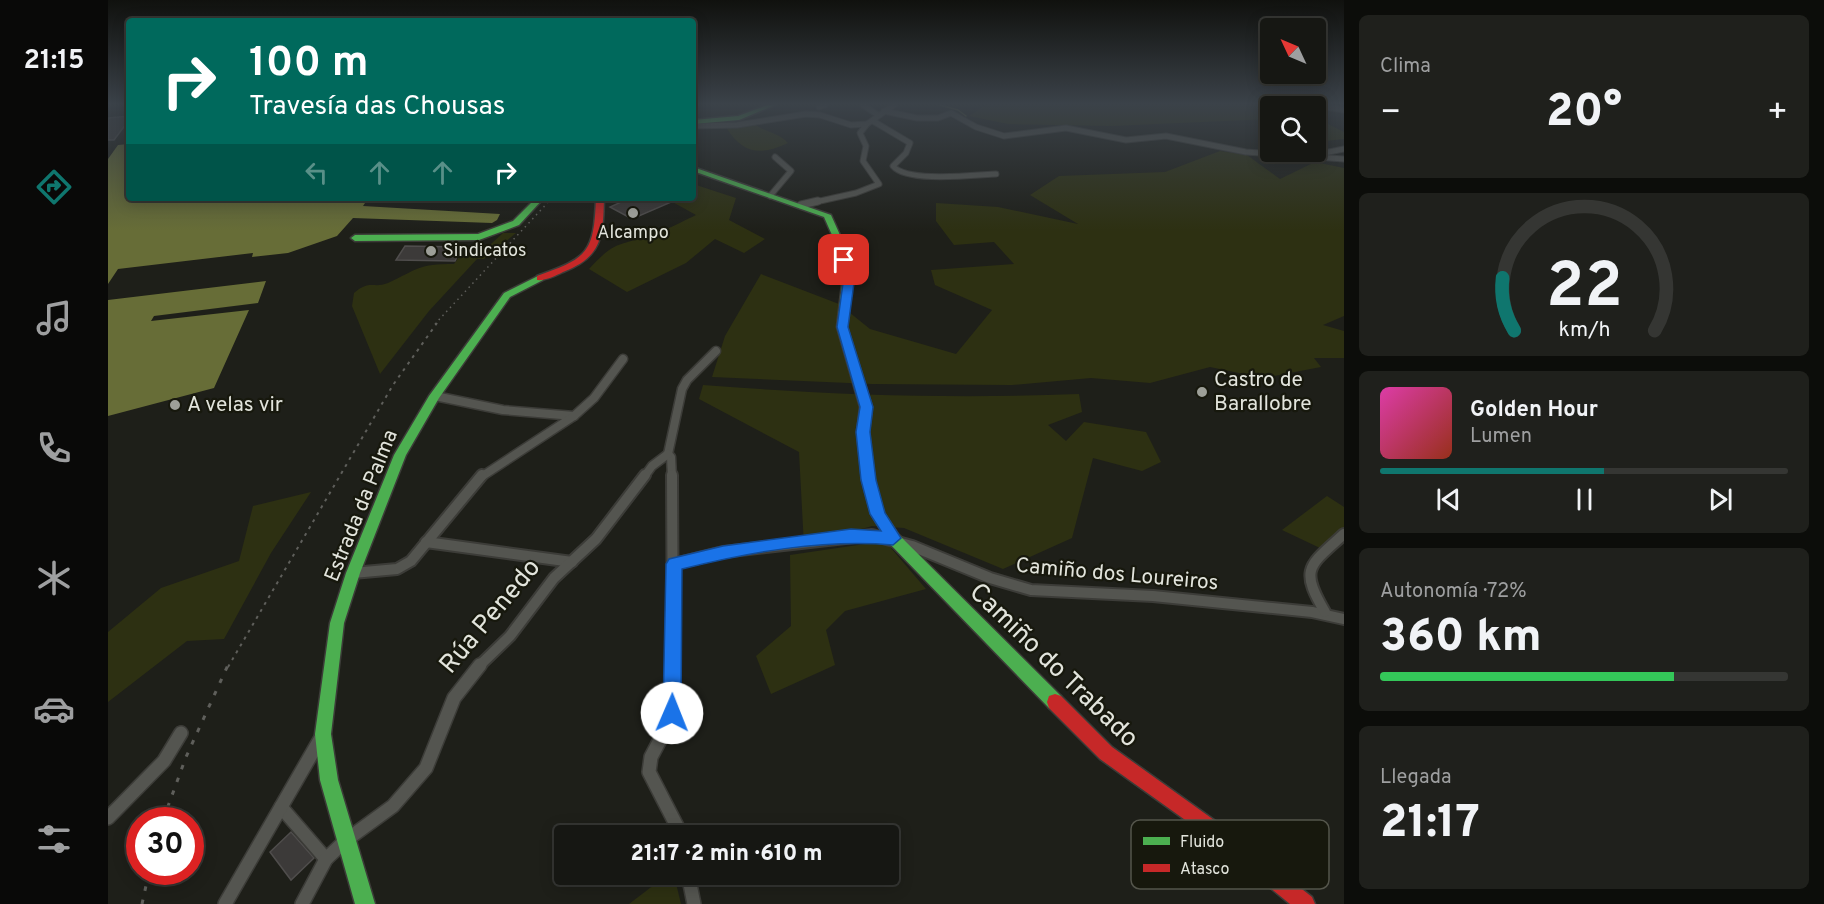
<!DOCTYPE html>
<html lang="es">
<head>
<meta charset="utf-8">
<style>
	body { margin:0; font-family:Overpass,sans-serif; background:#1f201c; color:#f1f3f6; height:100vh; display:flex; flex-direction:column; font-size:22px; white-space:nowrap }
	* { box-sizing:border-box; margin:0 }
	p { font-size:20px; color:#9e9fa0 }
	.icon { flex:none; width:33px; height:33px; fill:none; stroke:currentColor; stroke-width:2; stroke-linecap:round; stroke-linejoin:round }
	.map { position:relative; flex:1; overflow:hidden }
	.panel { display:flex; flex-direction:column; gap:15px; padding:15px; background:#0c0d0a; width:480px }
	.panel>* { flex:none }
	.hud { position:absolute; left:18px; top:18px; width:570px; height:183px; border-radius:6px; box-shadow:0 3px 15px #0003,0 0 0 2px #353633; background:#00695c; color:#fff; overflow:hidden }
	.needle { width:39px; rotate:314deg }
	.buttons { position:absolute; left:1152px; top:18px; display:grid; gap:12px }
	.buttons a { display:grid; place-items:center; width:66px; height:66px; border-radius:6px; background:#161713; box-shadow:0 3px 15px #0003,0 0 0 2px #353633; font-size:30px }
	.speed { position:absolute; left:18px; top:807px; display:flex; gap:12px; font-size:30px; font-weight:700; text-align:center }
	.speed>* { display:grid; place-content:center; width:78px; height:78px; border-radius:50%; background:#161713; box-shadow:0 3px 15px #0003,0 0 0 2px #353633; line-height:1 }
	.speed .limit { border:9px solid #d22; background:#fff; color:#111 }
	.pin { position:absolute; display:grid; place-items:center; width:51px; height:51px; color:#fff; margin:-26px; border-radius:12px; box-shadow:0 3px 9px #0006 }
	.me { position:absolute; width:66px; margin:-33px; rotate:1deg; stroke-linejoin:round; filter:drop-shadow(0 0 4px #0008) }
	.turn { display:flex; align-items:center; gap:21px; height:126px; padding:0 24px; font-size:27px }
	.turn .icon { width:78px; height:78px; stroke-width:2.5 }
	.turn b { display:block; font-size:42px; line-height:51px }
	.lanes { display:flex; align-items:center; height:57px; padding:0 24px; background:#0003; justify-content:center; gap:30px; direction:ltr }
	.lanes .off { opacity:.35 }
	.big { font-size:45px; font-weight:800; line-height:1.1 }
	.panel .widget { flex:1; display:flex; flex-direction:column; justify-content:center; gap:9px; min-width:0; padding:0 21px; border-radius:9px; background:#1f201c }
	.panel .dial { align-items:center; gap:0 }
	.dial svg { height:156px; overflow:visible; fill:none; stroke:#353633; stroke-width:7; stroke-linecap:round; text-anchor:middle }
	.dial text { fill:#f1f3f6; stroke:none }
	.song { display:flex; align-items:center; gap:18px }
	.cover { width:72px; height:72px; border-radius:9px; background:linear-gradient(135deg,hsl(320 70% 55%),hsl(10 70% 35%)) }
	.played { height:6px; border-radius:3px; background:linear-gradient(90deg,#0f766e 55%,#353633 55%) }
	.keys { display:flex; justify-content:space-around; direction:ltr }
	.heat { display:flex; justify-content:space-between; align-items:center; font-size:33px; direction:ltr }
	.charge { height:9px; border-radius:4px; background:linear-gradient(90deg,#34c759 72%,#353633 0) }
	.trip { position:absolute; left:446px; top:825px; width:345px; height:60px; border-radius:6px; background:#161713; box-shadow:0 3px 15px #0003,0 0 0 2px #353633; font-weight:800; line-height:60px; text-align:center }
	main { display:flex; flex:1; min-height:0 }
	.menu { display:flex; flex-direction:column; width:108px; justify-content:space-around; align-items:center; background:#090908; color:#9e9fa0 }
	.menu .icon { width:42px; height:42px }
	.menu .selected { color:#0f766e }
	.menu b { font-size:27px; color:#f1f3f6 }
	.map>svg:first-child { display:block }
</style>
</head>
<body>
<main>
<nav class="menu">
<b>21:15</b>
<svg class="icon selected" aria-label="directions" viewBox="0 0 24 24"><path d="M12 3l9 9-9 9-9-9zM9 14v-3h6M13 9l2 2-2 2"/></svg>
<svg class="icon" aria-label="music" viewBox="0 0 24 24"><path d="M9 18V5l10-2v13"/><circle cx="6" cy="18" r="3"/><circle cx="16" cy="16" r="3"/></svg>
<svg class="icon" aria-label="phone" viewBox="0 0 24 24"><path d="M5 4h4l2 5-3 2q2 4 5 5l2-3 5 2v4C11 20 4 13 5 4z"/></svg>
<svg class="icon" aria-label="climate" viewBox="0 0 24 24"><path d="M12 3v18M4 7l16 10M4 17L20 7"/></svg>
<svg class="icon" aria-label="car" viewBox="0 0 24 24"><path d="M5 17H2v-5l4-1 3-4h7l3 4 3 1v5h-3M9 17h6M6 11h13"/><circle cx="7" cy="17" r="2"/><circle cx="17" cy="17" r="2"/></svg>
<svg class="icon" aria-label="filters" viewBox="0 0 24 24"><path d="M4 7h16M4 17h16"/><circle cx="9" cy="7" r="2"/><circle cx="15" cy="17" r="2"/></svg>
</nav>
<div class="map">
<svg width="1236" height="904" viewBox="0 0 1236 904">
	<rect width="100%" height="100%" fill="#1e1f19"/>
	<g fill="#2d3012">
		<polygon points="878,105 1196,105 1206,106 1162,106 1162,119 1004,126 900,124 861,116"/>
		<polygon points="1208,118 1236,132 1236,139 1208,142"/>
		<path d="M647,124c11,9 23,8 33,19 -27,13 -46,11 -62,-16z"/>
		<polygon points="1112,151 1139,155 1172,179 1207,162 1236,168 1236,316 1215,325 1236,331 1236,358 1206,358 1213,367 1155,378 1102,367 1042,383 983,378 904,385 764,384 604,377 617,336 653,274 731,304 762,329 848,354 884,310 827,285 823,270 906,264 886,242 846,245 828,221 828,203 890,207 970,224 922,195 951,176 1057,172"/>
		<path d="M585,184l43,14 -7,22 36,19 -21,14 -29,-14 -29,24 -59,29 -38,-23c25,-27 27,-23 60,-33 16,-5 32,-14 47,-21l-29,-16 26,-1z"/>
		<path d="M395,233h13l-32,26h-7l-48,52 -49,63 -28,-68 2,-13c16,-14 19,-4 34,-10 30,-14 30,-19 66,-19l9,-12 18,1z"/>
		<path d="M595,385c128,10 247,14 376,9l3,18 -34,13 18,16 18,-19 62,10 15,30 -19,9 -49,-13 -21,80 -69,31 -99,-41 -32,-2 -68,20 -5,-94 -100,-53z"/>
		<polygon points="203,492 163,553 116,639 79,641 0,702 0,632 53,588 131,561 145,506"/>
		<polygon points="1219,496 1236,507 1236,527 1212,548 1174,530"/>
		<polygon points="777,541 818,589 737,611 718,630 727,665 663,694 648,656 683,626 682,555"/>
		<polygon points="559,875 566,875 573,904 521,904"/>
	</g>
	<g fill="#676d37">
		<polygon points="21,144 21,198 282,198 257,203 255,206 392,214 389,220 384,223 245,218 229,236 180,253 144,257 145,253 10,269 0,284 0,159 10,145"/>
		<polygon points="158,281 150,303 46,316 43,321 141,310 106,388 0,416 0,300"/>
	</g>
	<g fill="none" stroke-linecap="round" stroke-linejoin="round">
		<polyline stroke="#676d37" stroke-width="1.5" points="832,105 850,110 858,116"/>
	</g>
	<g fill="#3c3a39" stroke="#4f4d4c" stroke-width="1.5">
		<polygon points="21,116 21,120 6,140 0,140 0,118"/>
		<polygon points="522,198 552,198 561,203 524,219 502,207"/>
		<polygon points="297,246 354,247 347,261 288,260"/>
		<polygon points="183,832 206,858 183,880 162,852"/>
	</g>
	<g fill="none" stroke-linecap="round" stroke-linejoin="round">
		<g stroke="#3c3c38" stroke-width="7">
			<g id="street-far4">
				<polyline points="755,105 770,115"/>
				<polyline points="1206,105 1236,110"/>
				<polyline points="711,107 717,105"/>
				<polyline points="776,111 809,118 830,118 843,113 868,127 896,136 958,128 1018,140 1058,136 1138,152 1236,159"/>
				<path d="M765,121l37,22 -4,10 -13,13c14,17 81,9 103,8"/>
				<polyline points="585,126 629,125 698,114 712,115 743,125 759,124 786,105"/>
				<polyline points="1211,154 1236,149"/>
				<polyline points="662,196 683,171 667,157"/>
				<polyline points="703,203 748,193 771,184 755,161 758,146 752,133 759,124"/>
			</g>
		</g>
		<g stroke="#3c3c38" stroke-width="9">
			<polyline id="street-far3" points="693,205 710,201"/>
		</g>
		<g stroke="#3c3c38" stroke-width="11">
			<g id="street-far2">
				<polyline points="327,396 395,410 466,416"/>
				<polyline points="560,454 563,457 564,477"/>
				<polyline points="560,454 574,389 579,380 608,351"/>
				<polyline points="373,477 466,416 486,398 515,359"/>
				<polyline points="536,477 544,466 560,454"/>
			</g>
		</g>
		<g stroke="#3c3c38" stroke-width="14">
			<g id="street-far1">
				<polyline points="564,475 565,667"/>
				<polyline points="318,542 464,562"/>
				<polyline points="566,564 615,552 764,535 804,546 882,578 923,590 1045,596 1204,612 1236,619"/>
				<polyline points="245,573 289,569 303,561 374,475"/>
				<path d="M1217,612c-26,-44 -16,-46 19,-78"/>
				<polyline points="370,667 402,636 446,578 488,539 537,475"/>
			</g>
		</g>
		<g stroke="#3c3c38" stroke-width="16">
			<g id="street">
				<polyline points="565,665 562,721 543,757 541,772 574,836"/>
				<polyline points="173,807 218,859"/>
				<polyline points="0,818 56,761 73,733"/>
				<polyline points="580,874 586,904"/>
				<polyline points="117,904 214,736"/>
				<polyline points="194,904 218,859 237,841 285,806 318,768 346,698 372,665"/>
			</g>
		</g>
		<g stroke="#3c3c38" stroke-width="3">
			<g id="fast">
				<polygon points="659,105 667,105 631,120 585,124 585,120 630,116"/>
				<polygon points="585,167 723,215 736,244 745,276 739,327 764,407 761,432 766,480 776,513 790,534 953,696 955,702 953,708 947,710 941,708 780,542 763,514 754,480 749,432 752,407 729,327 735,276 728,244 716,217 585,171"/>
				<polygon points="428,198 436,198 411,225 371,240 247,241 243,238 247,235 370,234 405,221"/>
				<polygon points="432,275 435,276 435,280 402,297 331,398 298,455 252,573 236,623 223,734 230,780 267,904 247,904 212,780 207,734 222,623 238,573 286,455 321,396 396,293"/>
			</g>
		</g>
		<g stroke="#3c3c38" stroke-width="3">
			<g id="jam">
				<path d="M488,198h8c-1,39 -2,59 -41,74 -8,4 -18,9 -26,8v-4c51,-18 57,-23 59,-78z"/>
				<polygon points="947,694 953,696 1004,747 1106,820 1204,897 1207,904 1182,904 1094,832 992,759 941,708 939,702 941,696"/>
			</g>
		</g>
		<use href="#street-far4" stroke="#545550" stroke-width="5"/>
		<use href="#street-far3" stroke="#545550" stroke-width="7"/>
		<use href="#street-far2" stroke="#545550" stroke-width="8"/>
		<use href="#street-far1" stroke="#545550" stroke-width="10"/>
		<use href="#street" stroke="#545550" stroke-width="13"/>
		<use href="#fast" fill="#4caf50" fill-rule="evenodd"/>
		<use href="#jam" fill="#c62828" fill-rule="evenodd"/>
		<polyline stroke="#5f5f5b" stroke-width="1.5" stroke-dasharray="1.5 4" stroke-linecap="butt" points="327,324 444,198"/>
		<polyline stroke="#5f5f5b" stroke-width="2" stroke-dasharray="3 5" stroke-linecap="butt" points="120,667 285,385 329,323"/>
		<g stroke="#5f5f5b" stroke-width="3" stroke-dasharray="4.5 9" stroke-linecap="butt">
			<polyline points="55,820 78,757 120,665"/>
			<polyline points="34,904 41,872"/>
		</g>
	</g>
	<linearGradient id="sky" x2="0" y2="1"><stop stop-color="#10110e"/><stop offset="0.45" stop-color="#3b4249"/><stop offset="1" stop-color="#3b4249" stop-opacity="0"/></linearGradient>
	<rect width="1236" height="231" fill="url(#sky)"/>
	<path fill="#1a73e8" stroke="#114b97" stroke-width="1.5" d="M736,257l5,3 5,23 -6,44 25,80 -3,25 6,48 9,33 16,25 -8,7c-70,-6 -143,7 -211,24l-1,144 -3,7 -6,2 -7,-2 -2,-7 3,-149 3,-5 54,-13 128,-17 30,2 -11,-17 -9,-34 -5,-48 4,-25 -23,-80 6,-44 -4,-23z"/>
	<g fill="#9d9f98" stroke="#17180d" stroke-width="2">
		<circle cx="525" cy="213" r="6"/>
		<circle cx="323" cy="251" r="6"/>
		<circle cx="1094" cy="392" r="6"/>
		<circle cx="67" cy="405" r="6"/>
	</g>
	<g text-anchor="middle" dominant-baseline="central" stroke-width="4.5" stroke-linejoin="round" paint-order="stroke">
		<g font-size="18" fill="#e2e4dc" stroke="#17180d">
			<text x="525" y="233">Alcampo</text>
			<text x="335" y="251" text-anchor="start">Sindicatos</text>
		</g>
		<g font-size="21" fill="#e2e4dc" stroke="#17180d" text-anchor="start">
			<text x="1106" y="380">Castro de<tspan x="1106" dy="24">Barallobre</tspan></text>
			<text x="79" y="405">A velas vir</text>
		</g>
		<g font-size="21" fill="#e2e4dc" stroke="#17180d">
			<text transform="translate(254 506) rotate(-68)">Estrada da Palma</text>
			<text transform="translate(1009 575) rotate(5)">Camiño dos Loureiros</text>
		</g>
		<g font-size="26" fill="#e2e4dc" stroke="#17180d">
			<text transform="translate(383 617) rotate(-50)">Rúa Penedo</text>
			<text transform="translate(945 666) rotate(44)">Camiño do Trabado</text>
		</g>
	</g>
	<rect x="1023" y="820" width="198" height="69" rx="9" fill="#17180d" stroke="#54554b" stroke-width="1.5"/>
	<rect x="1035" y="837" width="27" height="8" fill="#4caf50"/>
	<rect x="1035" y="864" width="27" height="8" fill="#c62828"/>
	<g font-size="16" fill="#e2e4dc">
		<text x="1072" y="847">Fluido</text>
		<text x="1072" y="874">Atasco</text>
	</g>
</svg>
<div class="buttons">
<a><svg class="needle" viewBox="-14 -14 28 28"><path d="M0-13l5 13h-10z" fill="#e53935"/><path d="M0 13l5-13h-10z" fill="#9e9fa0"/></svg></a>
<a><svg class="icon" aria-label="search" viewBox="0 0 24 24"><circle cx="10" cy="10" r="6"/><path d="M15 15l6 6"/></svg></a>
</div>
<div class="speed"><div class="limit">30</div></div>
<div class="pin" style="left:736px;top:260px;background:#d93025"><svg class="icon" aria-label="arrive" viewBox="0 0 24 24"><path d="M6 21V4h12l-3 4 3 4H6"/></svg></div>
<svg class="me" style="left:564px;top:713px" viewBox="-20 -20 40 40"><circle r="19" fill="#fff"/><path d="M0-13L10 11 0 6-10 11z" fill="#1a73e8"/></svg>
<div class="trip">21:17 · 2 min · 610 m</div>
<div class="hud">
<div class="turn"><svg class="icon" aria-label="right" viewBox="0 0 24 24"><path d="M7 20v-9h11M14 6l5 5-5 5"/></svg><div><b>100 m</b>Travesía das Chousas</div></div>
<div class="lanes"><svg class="icon off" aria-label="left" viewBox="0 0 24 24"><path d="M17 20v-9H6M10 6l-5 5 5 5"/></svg><svg class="icon off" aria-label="ahead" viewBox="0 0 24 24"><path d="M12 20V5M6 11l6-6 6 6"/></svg><svg class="icon off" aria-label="ahead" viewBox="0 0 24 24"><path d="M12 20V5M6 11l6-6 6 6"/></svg><svg class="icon" aria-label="right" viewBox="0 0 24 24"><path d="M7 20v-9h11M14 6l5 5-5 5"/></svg></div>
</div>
</div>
<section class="panel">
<div class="widget"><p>Clima</p>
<div class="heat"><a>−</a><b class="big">20°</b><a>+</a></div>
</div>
<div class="widget dial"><svg viewBox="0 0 100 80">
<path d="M14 69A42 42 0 1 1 86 69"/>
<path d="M14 69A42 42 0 0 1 8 42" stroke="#0f766e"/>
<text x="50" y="56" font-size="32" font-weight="700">22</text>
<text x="50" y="72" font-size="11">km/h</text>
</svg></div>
<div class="widget">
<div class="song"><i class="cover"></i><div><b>Golden Hour</b><p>Lumen</p></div></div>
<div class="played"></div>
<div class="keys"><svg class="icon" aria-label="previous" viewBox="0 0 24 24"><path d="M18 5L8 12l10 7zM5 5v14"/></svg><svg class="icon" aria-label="pause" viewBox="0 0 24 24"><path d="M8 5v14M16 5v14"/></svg><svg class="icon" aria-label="next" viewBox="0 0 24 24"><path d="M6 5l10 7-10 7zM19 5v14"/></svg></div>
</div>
<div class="widget"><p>Autonomía · 72%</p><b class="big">360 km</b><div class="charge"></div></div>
<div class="widget"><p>Llegada</p><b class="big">21:17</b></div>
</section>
</main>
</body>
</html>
